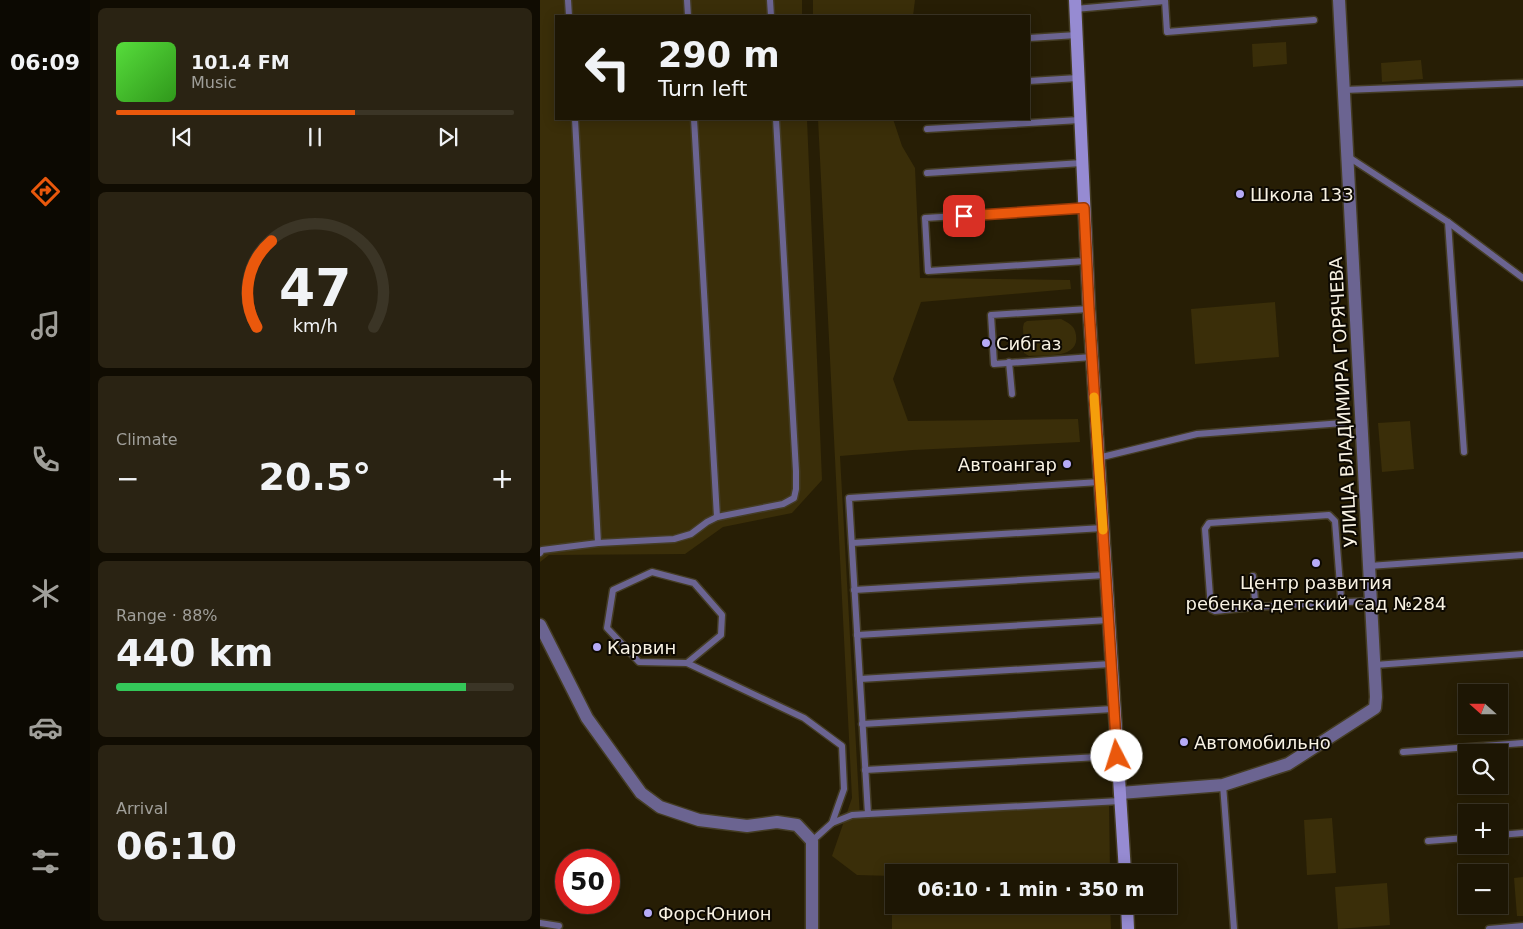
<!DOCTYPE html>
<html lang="en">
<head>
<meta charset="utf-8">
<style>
	body { margin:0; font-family:"DejaVu Sans",sans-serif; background:#2a2313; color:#f1f3f6; height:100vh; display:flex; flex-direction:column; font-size:19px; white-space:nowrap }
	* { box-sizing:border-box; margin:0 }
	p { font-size:16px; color:#a09f9a }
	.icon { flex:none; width:28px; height:28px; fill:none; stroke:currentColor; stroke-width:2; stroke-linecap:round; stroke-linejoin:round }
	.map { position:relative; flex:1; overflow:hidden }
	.side { display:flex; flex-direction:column; gap:8px; padding:8px; background:#100c02; width:450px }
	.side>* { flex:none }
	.guide { position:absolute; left:15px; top:15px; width:475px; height:105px; border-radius:0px; box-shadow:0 2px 12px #0003,0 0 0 1px #3b3526; background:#1d1604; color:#f1f3f6; overflow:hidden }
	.needle { width:32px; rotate:291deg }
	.fabs { position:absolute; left:918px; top:684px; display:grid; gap:10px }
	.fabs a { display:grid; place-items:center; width:50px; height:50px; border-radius:0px; background:#1d1604; box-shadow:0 2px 12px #0003,0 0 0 1px #3b3526; font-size:25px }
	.speed { position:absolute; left:15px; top:849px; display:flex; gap:10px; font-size:25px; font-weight:700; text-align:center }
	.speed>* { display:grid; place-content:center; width:65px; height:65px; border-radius:50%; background:#1d1604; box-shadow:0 2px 12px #0003,0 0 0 1px #3b3526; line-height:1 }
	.speed .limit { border:8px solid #d22; background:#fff; color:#111 }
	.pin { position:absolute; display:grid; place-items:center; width:42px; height:42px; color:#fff; margin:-21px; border-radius:10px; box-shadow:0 2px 8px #0006 }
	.me { position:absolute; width:55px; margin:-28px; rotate:355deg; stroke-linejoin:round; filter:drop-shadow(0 0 4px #0008) }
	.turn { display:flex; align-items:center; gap:18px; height:105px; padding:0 20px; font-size:22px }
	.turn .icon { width:65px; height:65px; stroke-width:2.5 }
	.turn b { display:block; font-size:35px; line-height:42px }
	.big { font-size:38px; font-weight:800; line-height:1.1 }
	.side .card { flex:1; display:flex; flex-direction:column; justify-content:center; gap:8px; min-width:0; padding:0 18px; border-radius:8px; background:#2a2313 }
	.side .dial { align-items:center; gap:0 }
	.dial svg { height:130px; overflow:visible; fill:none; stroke:#3b3526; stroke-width:7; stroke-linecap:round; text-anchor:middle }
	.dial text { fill:#f1f3f6; stroke:none }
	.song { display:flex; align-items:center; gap:15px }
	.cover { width:60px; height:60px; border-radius:8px; background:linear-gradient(135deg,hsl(110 70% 55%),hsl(110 70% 35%)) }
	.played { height:5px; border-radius:2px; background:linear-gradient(90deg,#ea580c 60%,#3b3526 60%) }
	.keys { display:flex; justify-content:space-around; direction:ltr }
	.heat { display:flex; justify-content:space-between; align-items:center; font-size:28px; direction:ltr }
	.charge { height:8px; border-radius:4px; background:linear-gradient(90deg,#34c759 88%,#3b3526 0) }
	.trip { position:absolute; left:345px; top:864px; width:292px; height:50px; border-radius:0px; background:#1d1604; box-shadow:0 2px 12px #0003,0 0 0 1px #3b3526; font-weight:800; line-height:50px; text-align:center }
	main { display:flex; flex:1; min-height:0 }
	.menu { display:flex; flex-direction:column; width:90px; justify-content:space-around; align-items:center; background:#0c0902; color:#a09f9a }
	.menu .icon { width:35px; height:35px }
	.menu .active { color:#ea580c }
	.menu b { font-size:22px; color:#f1f3f6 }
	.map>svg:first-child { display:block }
</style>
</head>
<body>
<main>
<nav class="menu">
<b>06:09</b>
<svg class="icon active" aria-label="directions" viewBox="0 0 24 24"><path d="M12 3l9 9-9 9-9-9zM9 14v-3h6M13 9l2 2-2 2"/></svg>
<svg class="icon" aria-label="music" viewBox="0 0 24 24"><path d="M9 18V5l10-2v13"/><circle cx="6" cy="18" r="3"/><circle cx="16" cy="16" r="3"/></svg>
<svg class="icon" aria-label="phone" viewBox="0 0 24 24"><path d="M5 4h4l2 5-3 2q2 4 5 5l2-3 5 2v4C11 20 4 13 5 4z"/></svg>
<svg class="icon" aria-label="climate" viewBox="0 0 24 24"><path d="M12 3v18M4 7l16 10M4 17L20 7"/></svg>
<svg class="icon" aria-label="car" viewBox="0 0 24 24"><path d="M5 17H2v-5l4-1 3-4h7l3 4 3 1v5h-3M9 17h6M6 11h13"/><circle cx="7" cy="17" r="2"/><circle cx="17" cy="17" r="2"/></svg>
<svg class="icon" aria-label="filters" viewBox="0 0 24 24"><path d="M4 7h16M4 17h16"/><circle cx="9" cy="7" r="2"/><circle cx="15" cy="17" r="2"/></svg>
</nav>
<section class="side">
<div class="card">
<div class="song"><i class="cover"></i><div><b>101.4 FM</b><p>Music</p></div></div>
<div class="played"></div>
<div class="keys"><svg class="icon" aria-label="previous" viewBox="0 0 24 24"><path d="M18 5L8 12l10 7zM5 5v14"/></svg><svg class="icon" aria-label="pause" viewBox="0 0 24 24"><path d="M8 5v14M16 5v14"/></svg><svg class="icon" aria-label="next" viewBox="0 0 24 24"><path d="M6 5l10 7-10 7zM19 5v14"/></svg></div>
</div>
<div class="card dial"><svg viewBox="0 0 100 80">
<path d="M14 69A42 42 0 1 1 86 69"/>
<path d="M14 69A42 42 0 0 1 23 16" stroke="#ea580c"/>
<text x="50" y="56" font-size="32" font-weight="700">47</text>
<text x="50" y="72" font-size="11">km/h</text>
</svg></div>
<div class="card"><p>Climate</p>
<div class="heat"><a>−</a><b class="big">20.5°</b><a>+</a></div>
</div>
<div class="card"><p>Range · 88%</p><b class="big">440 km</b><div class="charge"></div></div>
<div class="card"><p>Arrival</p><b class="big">06:10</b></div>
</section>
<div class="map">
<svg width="983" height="929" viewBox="0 0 983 929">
	<rect width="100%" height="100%" fill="#271e05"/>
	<g fill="#3a2e09">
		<polygon points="0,0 262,0 262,16 16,16 16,119 267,119 282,480 252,513 183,527 145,554 9,555 0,562"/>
		<polygon points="273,0 375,0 373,16 273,16"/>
		<polygon points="746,42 747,64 713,67 712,44"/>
		<polygon points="881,60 883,79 842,82 841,63"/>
		<polygon points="278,119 353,119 362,146 375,168 380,278 530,280 531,289 381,302 353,379 368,421 538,419 540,442 373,450 300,456 320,818 569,804 570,872 354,872 354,905 570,905 571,929 352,929 352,876 317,875 292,856 312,798"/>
		<polygon points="735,302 739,357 655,364 651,309"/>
		<path d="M521,319c8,4 14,7 15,16 4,24 -31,20 -47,21l-5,-3 -1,-26 1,-4 3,-2z"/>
		<polygon points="870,421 874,469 842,472 838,423"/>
		<polygon points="792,818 796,873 767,875 764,820"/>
		<polygon points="983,877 983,916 977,916 974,878"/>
		<polygon points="847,883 850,925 798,929 795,887"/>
	</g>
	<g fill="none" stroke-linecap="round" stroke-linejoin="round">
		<g stroke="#443c24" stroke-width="9">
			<g id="lane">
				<polyline points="28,0 29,16"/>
				<polyline points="147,0 148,16"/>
				<polyline points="230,0 231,16"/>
				<polyline points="625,0 627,32 774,20"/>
				<polyline points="535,9 625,1"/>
				<polyline points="489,38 537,35"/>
				<polyline points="489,81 538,78"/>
				<polyline points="804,90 983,83"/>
				<polyline points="35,119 58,543"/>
				<polyline points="154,119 177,517"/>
				<polyline points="387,129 540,120"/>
				<polyline points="807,156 908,222 924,452"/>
				<polyline points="387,173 542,163"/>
				<polyline points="544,208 385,218 388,271 546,261"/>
				<polyline points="908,222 983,278"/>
				<polyline points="549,309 451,315 454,364 552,357"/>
				<polyline points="469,362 472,394"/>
				<polyline points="558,458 657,434 803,423"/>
				<polyline points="560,482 309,498 328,814 581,801"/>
				<polyline points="312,543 563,528"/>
				<polyline points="0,553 2,550 58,543 134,539 151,534 167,522 177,517 243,504 254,498 256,489 256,471 236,119"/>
				<polyline points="829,566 983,555"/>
				<polyline points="713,576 715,601 713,607 675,611 671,609 665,529 669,523 789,515 795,521 801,598 807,602 831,601"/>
				<polyline points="314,590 566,575"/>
				<polyline points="713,607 807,602"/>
				<polyline points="317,635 569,620"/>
				<polyline points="147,663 181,635 182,615 154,583 112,572 73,590 67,628 99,662 147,663 264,718 302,746 304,789 292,823 272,841"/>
				<polyline points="835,665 983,654"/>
				<polyline points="320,679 571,664"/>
				<polyline points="322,724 573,709"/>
				<polyline points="863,752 983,743"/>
				<polyline points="325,770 577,756"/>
				<polyline points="683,785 694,929"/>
				<polyline points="292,823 312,815 328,814"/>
				<polyline points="959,835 983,833"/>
				<polyline points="888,841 926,838"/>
				<polyline points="0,923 19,926"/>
				<polyline points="949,929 983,926"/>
			</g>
		</g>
		<g stroke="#443c24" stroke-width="15">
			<g id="street">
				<polyline points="0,625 47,718 101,793 120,807 159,820 207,826 237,822 257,825 272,841 272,929"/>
				<polyline points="580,793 683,785 748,764 835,708 836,697 799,0"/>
			</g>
		</g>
		<g stroke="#443c24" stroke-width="15">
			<g id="secondary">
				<polyline points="535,0 549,309 585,872"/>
				<polyline points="587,905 588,929"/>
			</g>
		</g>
		<use href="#lane" stroke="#6b6491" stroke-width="6"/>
		<use href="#street" stroke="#6b6491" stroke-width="12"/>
		<use href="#secondary" stroke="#968bd2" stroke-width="12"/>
	</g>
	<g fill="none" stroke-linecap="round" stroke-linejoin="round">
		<g stroke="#983908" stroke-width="12">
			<polyline id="route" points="424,216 544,208 549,309 577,756"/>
		</g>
		<use href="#route" stroke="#ea580c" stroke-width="9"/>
		<polyline stroke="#f59e0b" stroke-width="9" points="554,397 563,530"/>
	</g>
	<g fill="#b6abf8" stroke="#0d0902" stroke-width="2">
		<circle cx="700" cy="194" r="5"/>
		<circle cx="446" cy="343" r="5"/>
		<circle cx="527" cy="464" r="5"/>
		<circle cx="776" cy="563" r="5"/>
		<circle cx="57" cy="647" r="5"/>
		<circle cx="644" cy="742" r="5"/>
		<circle cx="108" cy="913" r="5"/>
	</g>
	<g text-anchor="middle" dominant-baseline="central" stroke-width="4" stroke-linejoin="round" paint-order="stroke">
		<g font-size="18" fill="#f8f2e3" stroke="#0d0902" text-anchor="start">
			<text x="710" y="194">Школа 133</text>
			<text x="456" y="343">Сибгаз</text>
			<text x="517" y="464" text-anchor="end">Автоангар</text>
			<text x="776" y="582" text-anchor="middle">Центр развития<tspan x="776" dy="21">ребенка-детский сад №284</tspan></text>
			<text x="67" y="647">Карвин</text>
			<text x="654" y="742">Автомобильно</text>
			<text x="118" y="913">ФорсЮнион</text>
		</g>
		<g font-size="18" fill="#f8f2e3" stroke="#0d0902">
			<text transform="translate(803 402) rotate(-93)">УЛИЦА ВЛАДИМИРА ГОРЯЧЕВА</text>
		</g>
	</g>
</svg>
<div class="fabs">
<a><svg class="needle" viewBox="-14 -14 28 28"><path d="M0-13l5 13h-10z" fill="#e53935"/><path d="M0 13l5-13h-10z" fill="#a09f9a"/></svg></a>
<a><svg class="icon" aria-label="search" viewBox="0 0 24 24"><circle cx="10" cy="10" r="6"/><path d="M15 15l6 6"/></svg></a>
<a>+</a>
<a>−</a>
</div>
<div class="speed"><div class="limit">50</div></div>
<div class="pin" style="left:424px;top:216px;background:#d93025"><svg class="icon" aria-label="arrive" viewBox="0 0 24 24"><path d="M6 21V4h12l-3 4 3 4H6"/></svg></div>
<svg class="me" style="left:577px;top:756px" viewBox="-20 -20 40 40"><circle r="19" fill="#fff"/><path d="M0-13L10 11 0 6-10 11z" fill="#ea580c"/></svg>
<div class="trip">06:10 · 1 min · 350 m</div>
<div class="guide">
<div class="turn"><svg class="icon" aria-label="left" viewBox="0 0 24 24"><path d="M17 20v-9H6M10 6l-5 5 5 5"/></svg><div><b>290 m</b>Turn left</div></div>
</div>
</div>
</main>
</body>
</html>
